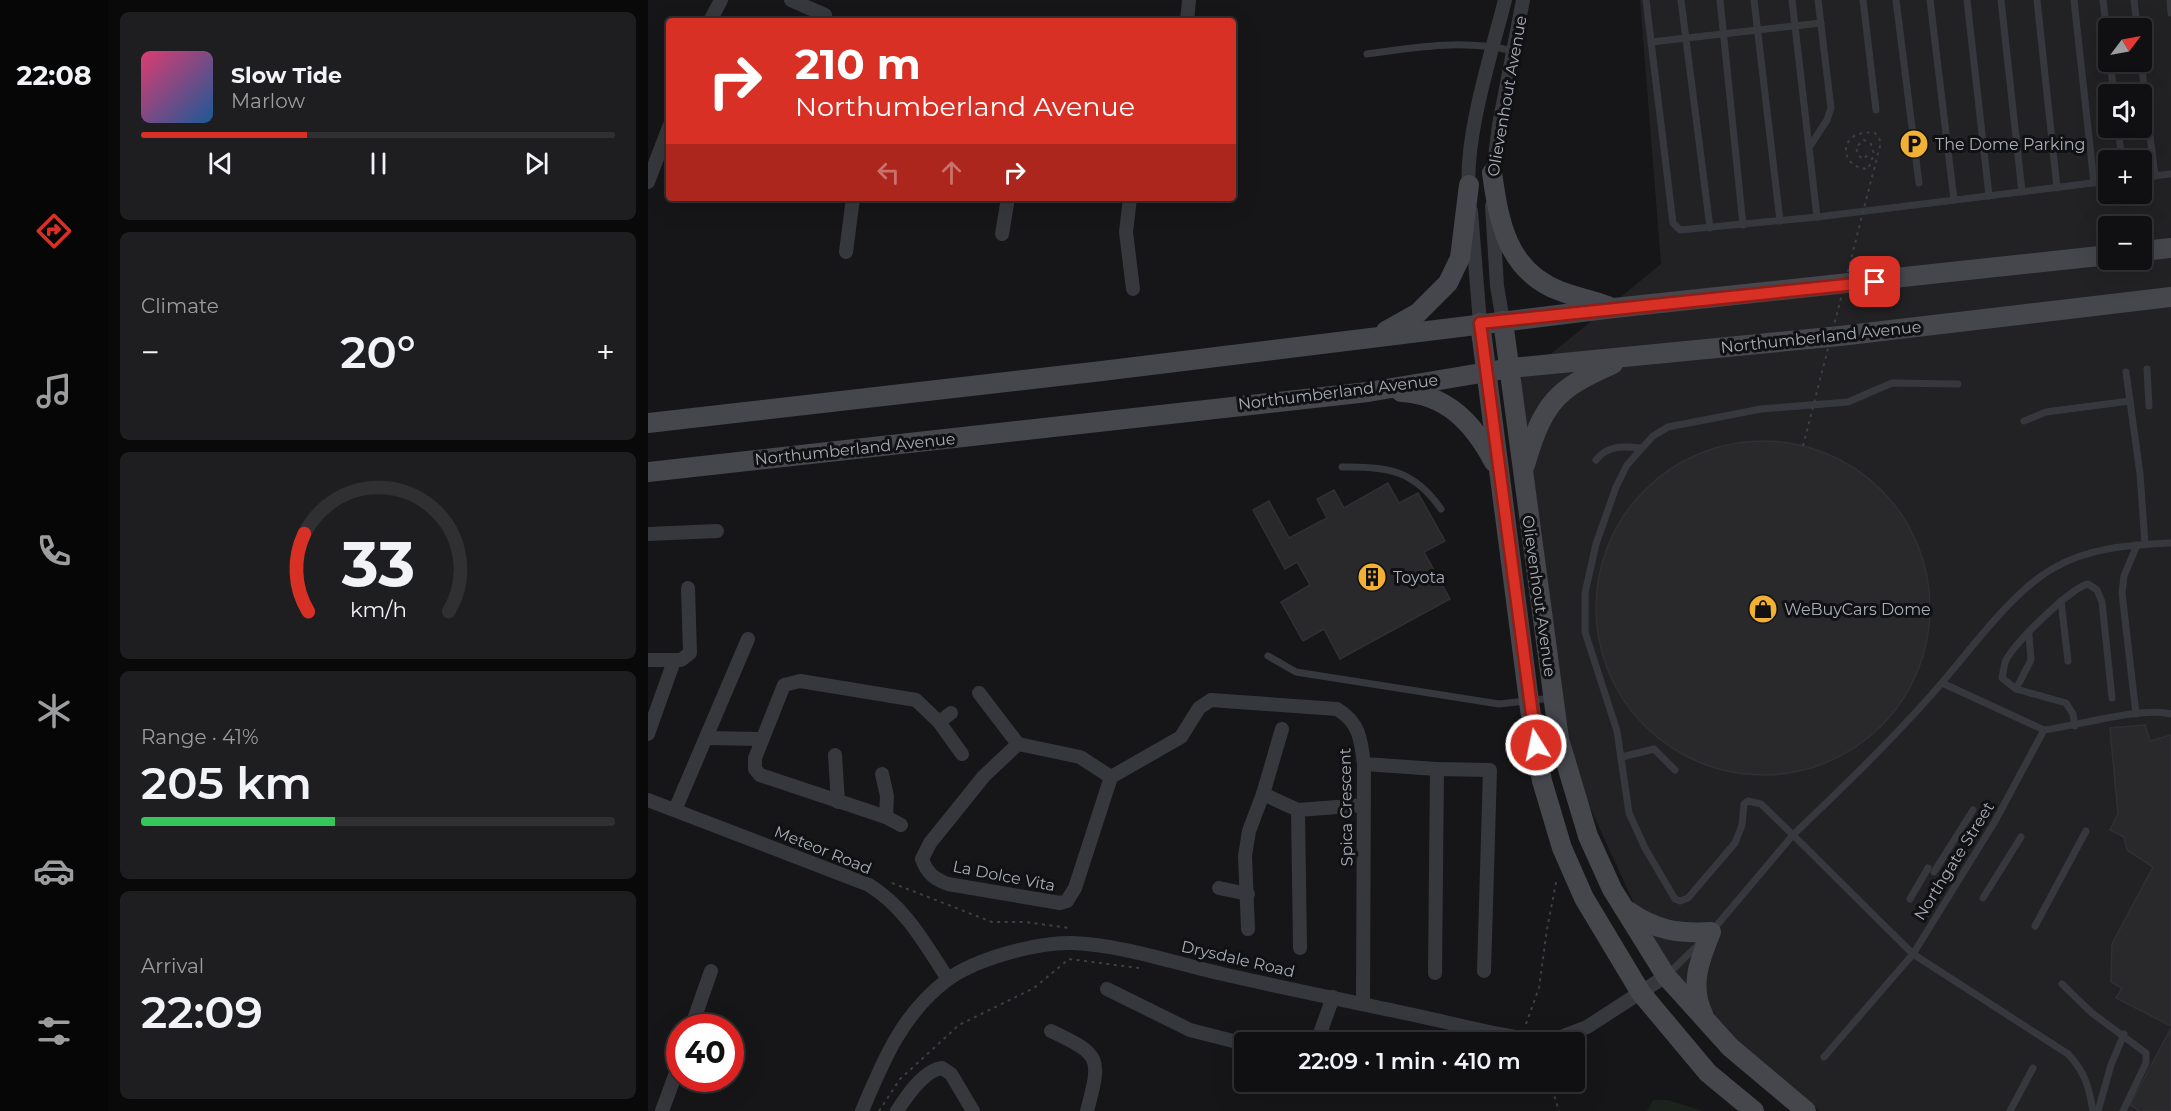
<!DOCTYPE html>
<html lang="en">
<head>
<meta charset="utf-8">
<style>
	body { margin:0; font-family:Montserrat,sans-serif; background:#1e1e20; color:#f1f3f6; height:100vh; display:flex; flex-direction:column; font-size:22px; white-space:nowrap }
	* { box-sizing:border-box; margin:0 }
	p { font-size:20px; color:#9c9d9f }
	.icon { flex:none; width:33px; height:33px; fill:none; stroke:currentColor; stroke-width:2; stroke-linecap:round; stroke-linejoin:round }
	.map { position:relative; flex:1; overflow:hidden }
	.sheet { display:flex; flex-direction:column; gap:12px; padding:12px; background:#09090a; width:540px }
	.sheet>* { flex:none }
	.top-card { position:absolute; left:18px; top:18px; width:570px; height:183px; border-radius:6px; box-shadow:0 6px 24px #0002,0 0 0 2px #303032; background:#d93025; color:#fff; overflow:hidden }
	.needle { width:39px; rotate:58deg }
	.controls { position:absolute; left:1450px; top:18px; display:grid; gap:12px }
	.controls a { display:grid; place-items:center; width:54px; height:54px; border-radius:6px; background:#101012; box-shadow:0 6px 24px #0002,0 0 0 2px #303032; font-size:30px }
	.speed { position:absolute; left:18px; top:1014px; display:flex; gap:12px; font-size:30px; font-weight:700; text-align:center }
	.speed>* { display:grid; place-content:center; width:78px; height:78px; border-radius:50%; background:#101012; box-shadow:0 6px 24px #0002,0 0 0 2px #303032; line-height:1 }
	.speed .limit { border:9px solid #d22; background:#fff; color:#111 }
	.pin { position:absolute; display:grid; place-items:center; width:51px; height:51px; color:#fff; margin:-26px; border-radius:12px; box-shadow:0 3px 9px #0006 }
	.me { position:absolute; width:66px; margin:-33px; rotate:350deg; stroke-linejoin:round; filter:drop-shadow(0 0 4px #0008) }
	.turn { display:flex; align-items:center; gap:21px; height:126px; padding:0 30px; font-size:27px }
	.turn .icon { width:78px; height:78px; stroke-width:2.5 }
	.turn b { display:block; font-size:42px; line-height:51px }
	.lanes { display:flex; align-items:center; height:57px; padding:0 30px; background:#0003; justify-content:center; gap:30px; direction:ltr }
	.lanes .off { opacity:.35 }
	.big { font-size:45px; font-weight:600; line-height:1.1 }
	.sheet .tile { flex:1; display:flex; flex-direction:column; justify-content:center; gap:9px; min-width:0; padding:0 21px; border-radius:9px; background:#1e1e20 }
	.sheet .dial { align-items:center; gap:0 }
	.dial svg { height:156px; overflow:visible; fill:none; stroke:#303032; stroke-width:7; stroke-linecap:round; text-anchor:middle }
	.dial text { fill:#f1f3f6; stroke:none }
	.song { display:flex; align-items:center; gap:18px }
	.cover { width:72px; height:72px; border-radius:9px; background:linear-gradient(135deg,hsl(340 70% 55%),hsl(210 70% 35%)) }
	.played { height:6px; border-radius:3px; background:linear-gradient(90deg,#d93025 35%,#303032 35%) }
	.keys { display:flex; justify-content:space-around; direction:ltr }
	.heat { display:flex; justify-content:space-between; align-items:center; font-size:33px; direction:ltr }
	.charge { height:9px; border-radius:4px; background:linear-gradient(90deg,#34c759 41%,#303032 0) }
	.trip { position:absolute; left:586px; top:1032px; width:351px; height:60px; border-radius:6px; background:#101012; box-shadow:0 6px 24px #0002,0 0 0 2px #303032; font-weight:600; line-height:60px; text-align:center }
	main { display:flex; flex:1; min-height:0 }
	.tabs { display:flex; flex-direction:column; width:108px; justify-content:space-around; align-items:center; background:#060607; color:#9c9d9f }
	.tabs .icon { width:42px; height:42px }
	.tabs .current { color:#d93025 }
	.tabs b { font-size:27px; color:#f1f3f6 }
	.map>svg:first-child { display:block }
</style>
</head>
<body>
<main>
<nav class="tabs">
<b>22:08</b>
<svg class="icon current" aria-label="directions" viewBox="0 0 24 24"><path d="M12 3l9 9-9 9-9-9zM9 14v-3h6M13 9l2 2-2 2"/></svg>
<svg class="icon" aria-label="music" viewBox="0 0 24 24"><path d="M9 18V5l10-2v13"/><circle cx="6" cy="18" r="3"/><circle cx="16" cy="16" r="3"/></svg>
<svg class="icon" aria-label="phone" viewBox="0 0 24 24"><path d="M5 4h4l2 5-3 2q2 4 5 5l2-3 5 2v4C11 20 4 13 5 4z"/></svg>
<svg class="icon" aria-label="climate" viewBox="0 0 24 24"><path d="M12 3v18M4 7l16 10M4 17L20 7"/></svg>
<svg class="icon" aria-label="car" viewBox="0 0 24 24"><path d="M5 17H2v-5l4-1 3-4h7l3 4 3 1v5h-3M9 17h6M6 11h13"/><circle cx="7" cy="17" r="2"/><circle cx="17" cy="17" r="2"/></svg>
<svg class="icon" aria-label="filters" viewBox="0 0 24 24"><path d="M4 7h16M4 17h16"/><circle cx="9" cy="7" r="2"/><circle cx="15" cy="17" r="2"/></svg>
</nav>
<section class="sheet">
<div class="tile">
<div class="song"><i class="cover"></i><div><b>Slow Tide</b><p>Marlow</p></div></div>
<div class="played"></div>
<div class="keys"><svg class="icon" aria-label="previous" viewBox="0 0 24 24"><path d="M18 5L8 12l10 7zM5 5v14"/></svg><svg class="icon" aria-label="pause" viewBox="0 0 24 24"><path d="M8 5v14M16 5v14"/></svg><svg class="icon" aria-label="next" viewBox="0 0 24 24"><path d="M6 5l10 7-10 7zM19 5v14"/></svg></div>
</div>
<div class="tile"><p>Climate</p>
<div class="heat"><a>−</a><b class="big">20°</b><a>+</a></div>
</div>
<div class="tile dial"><svg viewBox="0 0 100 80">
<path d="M14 69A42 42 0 1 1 86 69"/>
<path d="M14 69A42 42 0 0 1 12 29" stroke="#d93025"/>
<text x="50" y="56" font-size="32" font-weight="700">33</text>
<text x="50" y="72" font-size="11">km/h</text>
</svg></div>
<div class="tile"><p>Range · 41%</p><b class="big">205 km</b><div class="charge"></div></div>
<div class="tile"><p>Arrival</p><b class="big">22:09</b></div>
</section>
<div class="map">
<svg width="1523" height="1111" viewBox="0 0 1523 1111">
	<rect width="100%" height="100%" fill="#161618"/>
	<path fill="#222225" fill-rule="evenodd" d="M992,0h531v1111h-351l-66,-49 -72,-82 -35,-48 -75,-164 -53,-388 142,-116zM1461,28h33v34h-33zM1461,94h33v34h-33zM1461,160h33v34h-33zM1461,226h33v34h-33z"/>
	<polygon fill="#1c231d" points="1005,1100 1020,1100 1055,1111 999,1111"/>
	<g fill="#29292c" stroke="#303034" stroke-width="1.5">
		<circle cx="1115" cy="608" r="167"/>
		<polygon points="740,483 751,503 770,493 797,541 776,552 802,599 692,659 676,629 655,641 633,602 662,585 649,562 637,569 605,510 621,501 641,538 679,518 669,499 686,490 696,508"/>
		<polygon points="1497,725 1502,741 1523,735 1523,1026 1468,998 1474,988 1463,982 1464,944 1505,867 1479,850 1476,837 1462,830 1470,814 1462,728"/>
		<polygon points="1523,1028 1523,1111 1492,1111 1482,1105"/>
	</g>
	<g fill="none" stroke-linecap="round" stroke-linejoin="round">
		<g stroke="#3d3f44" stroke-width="2" stroke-dasharray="3 4.5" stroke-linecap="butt">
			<polyline points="244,883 344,922 377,922 422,928"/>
			<polyline points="878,1024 891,988 899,929 909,878"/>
			<polyline points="902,1082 911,1111"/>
			<polyline points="231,1111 252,1079 311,1025 386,988 421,959 491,968"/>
		</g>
		<g stroke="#37383d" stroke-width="7">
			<polyline points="998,0 1025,223 1032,230 1169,217 1461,181"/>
			<polyline points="1033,0 1062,228"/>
			<polyline points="1072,0 1095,225"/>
			<polyline points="1106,0 1132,221"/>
			<polyline points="1144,0 1169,217"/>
			<polyline points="1215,0 1228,110"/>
			<polyline points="1248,0 1271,183"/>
			<polyline points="1282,0 1306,200"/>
			<polyline points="1319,0 1341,196"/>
			<polyline points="1353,0 1374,192"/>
			<polyline points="1389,0 1409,188"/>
			<polyline points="1426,0 1446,183"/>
			<polyline points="1455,0 1461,53"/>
			<polyline points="1486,0 1489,28"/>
			<polyline points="1522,0 1523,13"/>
			<polyline points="1003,42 1173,23"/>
			<path d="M719,54c49,-7 98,-15 146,-3"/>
			<polyline points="1462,62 1466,94"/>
			<polyline points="1493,62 1507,176"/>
			<polyline points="1470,128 1474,160"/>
			<polyline points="1162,146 1179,120 1183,108 1170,0"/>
			<polyline points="1494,177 1523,174"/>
			<polyline points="1499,369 1501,406"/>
			<polyline points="1478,372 1492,474 1497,544"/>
			<path d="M1310,384l-66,-1 -44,19 -87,7 -93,18 -15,9 -26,29 -11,22 -20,57 -11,49v39l32,99 12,82 16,35 30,51 5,2 8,-3 47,-55 7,-18 2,-21 4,-3 13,3 32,31c48,-46 96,-92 140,-142 34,-38 76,-99 119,-124 36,-22 79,-24 119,-26"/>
			<polyline points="1376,421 1398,412 1482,401"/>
			<path d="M948,460c12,-15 27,-14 44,-12"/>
			<path d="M694,467c45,-1 72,3 99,42"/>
			<polyline points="1413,601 1420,661"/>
			<polyline points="620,656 648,672 851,704 904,698"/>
			<polyline points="1294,683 1396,730"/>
			<polyline points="1368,689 1383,660 1381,635"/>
			<polyline points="1488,714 1474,593 1476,576 1489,545"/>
			<path d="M1427,726l-2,-12 -7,-11 -50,-14 -14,-11c1,-5 2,-13 4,-18 10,-18 63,-71 82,-76l9,6 5,12 10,96"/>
			<polyline points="974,757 1006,749 1027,770"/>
			<polyline points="1286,872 1325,810"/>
			<polyline points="1335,898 1373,837"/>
			<polyline points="1262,899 1280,868"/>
			<polyline points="1387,926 1438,831"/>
			<path d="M1064,931l81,-96 120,119 155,100c17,18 21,33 25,57"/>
			<polyline points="1019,975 1052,943"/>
			<polyline points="1414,984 1444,1013 1498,1053 1498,1063 1475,1111"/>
			<path d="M1176,1057l89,-103 81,-131 50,-93c32,-4 100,-24 127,-16"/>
			<polyline points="1362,1111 1385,1068"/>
			<polyline points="1450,1111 1463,1065 1476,1034"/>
		</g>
		<g stroke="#37383d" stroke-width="14">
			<polyline points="143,0 177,15"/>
			<polyline points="62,21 73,0"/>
			<polyline points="539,21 541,0"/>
			<polyline points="844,181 851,125 875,0"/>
			<polyline points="0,182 21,127"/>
			<path d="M821,192c-5,-54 22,-137 36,-192"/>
			<polyline points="482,198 478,232 485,289"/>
			<polyline points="844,206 849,286 855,321"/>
			<polyline points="823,211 832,323"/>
			<polyline points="354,234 360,198"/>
			<polyline points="198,252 205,198"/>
			<polyline points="0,534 69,531"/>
			<polyline points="0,660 33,660 42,653 40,588"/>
			<polyline points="331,693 370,744"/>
			<polyline points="291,722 303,713"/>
			<polyline points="634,729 615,794 650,810"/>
			<polyline points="0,734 26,661"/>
			<polyline points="58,738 113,739"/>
			<path d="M370,744l-34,32 -54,67 -8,16c5,14 12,20 26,25l112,19 7,-2 8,-13 36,-111 70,-40 18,-29 12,-8 126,9c22,13 24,30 27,55l-1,240"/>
			<polyline points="370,744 432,757 463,777"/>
			<polyline points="187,755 190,802"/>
			<polyline points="716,764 789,769 787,973"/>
			<polyline points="789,769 842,770 836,971"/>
			<polyline points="234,774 239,796 238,817"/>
			<path d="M0,800l221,85c37,23 56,59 79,94"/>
			<polyline points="27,810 100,639"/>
			<polyline points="253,825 238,817 112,775 107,769 107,758 136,685 152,681 268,700 291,722 314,754"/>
			<polyline points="571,888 600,894"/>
			<polyline points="600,929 597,856 601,831 615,794"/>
			<polyline points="652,948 650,810 716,805"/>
			<polyline points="459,989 542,1030 597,1044"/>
			<polyline points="43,1028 63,971"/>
			<path d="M403,1031c51,24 50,27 36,80"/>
			<polyline points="669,1042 685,997"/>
			<polyline points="723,1082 733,1085"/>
			<polyline points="14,1111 32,1062"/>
			<path d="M214,1111c21,-50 40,-97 85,-131 28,-21 90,-38 125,-37 53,2 104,21 155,32 61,14 122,26 182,39 40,8 80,20 120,25l29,-1 29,-11 79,-51"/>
			<path d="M249,1111c9,-14 27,-41 45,-43l9,6 22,37"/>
		</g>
		<g stroke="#45474d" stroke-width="20">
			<path d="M844,173c7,49 15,98 68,118 15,6 32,9 48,15"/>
			<polyline points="1494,251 1523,248"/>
			<polyline points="855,321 911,739 940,836 964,889 1018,976 1082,1047 1158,1111"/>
			<polyline points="832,323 882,709 894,781 914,848 936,898 993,993 1060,1073 1106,1111"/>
			<polyline points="738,331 770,313 800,283 812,258 821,185"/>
			<path d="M753,392c46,2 73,32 93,70"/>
			<polyline points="0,423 454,371 966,308 1461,255"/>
			<path d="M877,465c18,-61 30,-76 88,-101"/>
			<polyline points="0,472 720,392 863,368 1192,336 1523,297"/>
			<path d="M980,911c27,19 50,23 83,21 -11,27 -22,53 -8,82"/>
		</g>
		<path stroke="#3d3f44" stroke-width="2" stroke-dasharray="3 4.5" stroke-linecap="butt" d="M1155,446l78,-304 -6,-9c-36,-5 -39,34 -7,36l6,-15 -3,-10 -7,-4 -8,7 2,8 5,4 5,-4"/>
	</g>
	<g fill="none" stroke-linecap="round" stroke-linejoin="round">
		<g stroke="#8d1f18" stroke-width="15">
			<polyline id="route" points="888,745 832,323 1227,282"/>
		</g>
		<use href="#route" stroke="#d93025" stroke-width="10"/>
	</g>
	<defs>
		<g id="parking-disc" transform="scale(1.5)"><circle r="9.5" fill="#f2b134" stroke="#111113"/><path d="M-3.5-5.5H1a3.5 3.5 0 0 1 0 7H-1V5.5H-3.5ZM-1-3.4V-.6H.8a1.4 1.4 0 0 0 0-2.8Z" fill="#111"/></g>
		<g id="building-disc" transform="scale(1.5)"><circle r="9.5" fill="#f2b134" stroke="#111113"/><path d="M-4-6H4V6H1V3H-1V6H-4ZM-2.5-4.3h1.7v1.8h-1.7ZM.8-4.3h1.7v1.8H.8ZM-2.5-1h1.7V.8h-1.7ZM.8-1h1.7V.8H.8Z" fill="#111"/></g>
		<g id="shop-disc" transform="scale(1.5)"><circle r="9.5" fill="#f2b134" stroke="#111113"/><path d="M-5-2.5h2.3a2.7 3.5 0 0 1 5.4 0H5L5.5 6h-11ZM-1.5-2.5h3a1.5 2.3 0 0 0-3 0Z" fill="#111"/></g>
	</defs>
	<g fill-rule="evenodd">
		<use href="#parking-disc" x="1266" y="144"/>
		<use href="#building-disc" x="724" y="577"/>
		<use href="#shop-disc" x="1115" y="609"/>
	</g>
	<g text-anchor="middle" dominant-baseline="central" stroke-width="6" stroke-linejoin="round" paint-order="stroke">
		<g font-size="16" fill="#a8adb8" stroke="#111113">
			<text transform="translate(859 96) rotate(-80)">Olievenhout Avenue</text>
			<text transform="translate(1173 337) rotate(-6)">Northumberland Avenue</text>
			<text transform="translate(690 392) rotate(-7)">Northumberland Avenue</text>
			<text transform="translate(207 449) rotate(-6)">Northumberland Avenue</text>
			<text transform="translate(891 596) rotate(82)">Olievenhout Avenue</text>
			<text transform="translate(698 807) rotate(-91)">Spica Crescent</text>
			<text transform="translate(175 850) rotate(22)">Meteor Road</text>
			<text transform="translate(1306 861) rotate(-58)">Northgate Street</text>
			<text transform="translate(356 876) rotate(11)">La Dolce Vita</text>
			<text transform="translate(590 959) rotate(13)">Drysdale Road</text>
		</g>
		<g font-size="16" fill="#a8adb8" stroke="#111113" text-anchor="start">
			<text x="1287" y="144">The Dome Parking</text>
			<text x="745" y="577">Toyota</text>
			<text x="1136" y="609">WeBuyCars Dome</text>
		</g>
	</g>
</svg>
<div class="controls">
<a><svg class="needle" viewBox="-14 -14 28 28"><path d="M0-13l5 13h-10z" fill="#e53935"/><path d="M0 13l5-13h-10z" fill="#9c9d9f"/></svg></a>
<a><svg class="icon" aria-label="sound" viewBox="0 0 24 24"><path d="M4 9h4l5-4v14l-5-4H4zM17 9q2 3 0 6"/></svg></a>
<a>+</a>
<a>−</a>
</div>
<div class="speed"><div class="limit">40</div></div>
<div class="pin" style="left:1227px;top:282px;background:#d93025"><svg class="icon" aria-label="arrive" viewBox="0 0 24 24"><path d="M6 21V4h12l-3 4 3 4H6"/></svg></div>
<svg class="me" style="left:888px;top:745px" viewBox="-20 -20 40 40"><circle r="17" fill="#d93025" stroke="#fff" stroke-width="3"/><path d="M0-11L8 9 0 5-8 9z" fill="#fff"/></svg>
<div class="trip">22:09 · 1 min · 410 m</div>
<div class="top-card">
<div class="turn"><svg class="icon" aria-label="right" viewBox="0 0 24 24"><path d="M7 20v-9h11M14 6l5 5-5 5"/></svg><div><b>210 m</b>Northumberland Avenue</div></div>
<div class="lanes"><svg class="icon off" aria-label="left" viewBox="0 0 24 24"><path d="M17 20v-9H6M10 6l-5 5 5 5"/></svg><svg class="icon off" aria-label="ahead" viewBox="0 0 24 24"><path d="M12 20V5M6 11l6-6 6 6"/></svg><svg class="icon" aria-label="right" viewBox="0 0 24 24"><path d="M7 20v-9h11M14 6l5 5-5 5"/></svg></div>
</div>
</div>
</main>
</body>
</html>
